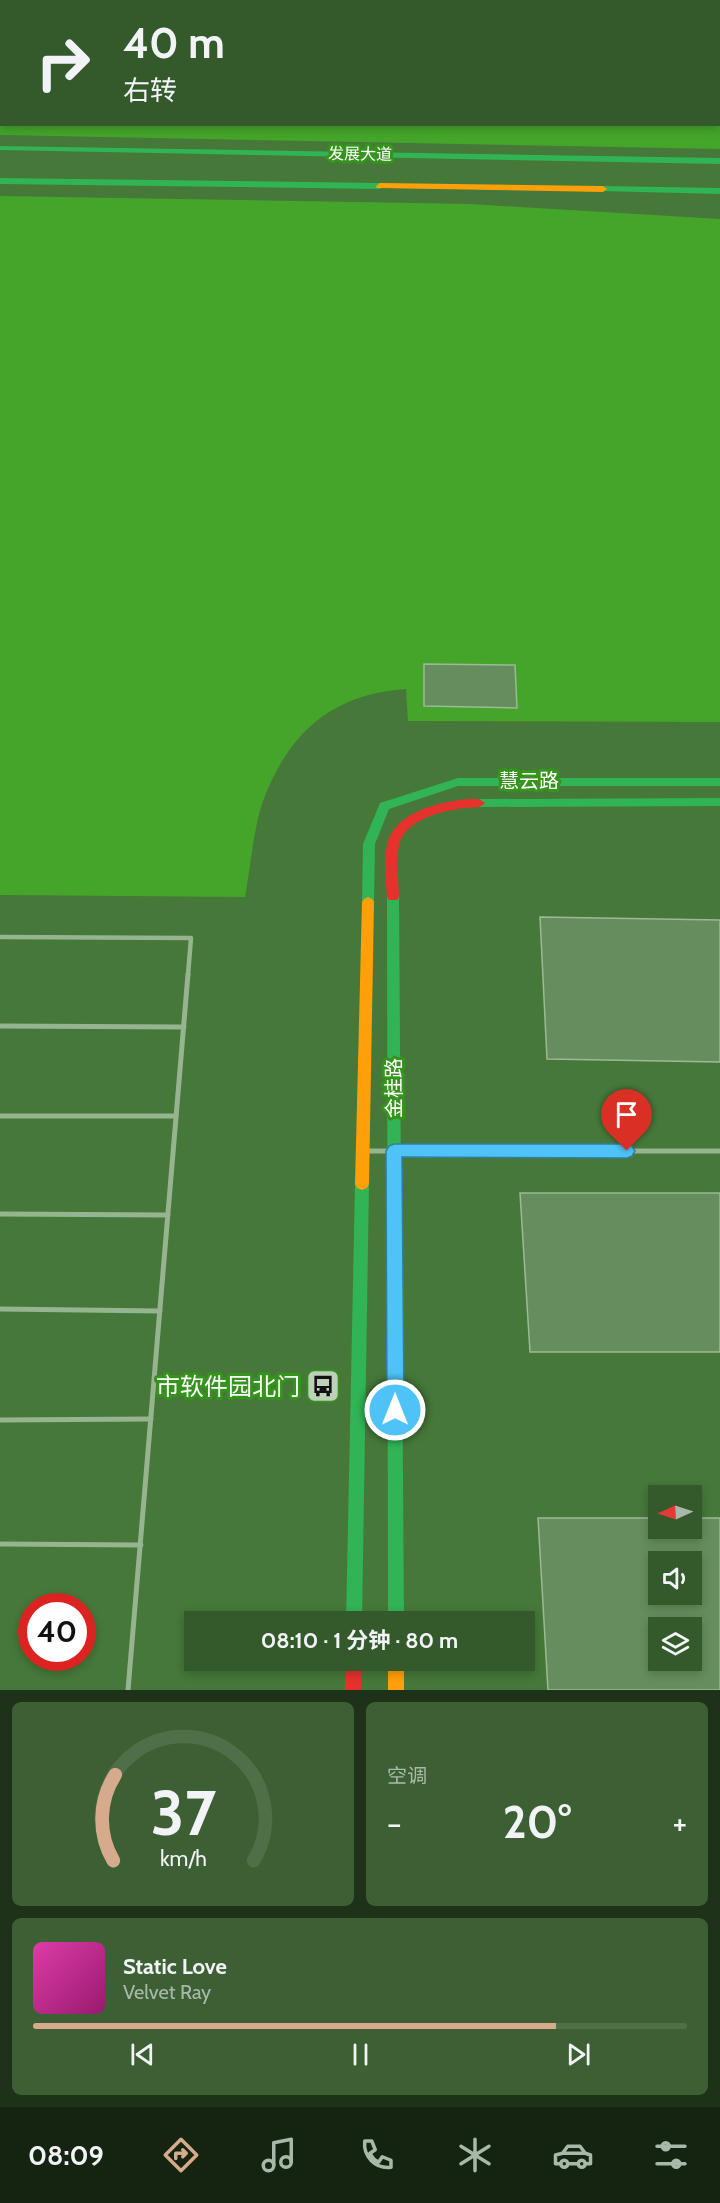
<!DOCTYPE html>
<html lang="zh">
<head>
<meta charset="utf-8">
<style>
	body { margin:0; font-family:Cabin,"Noto Sans SC",sans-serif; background:#3c6033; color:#f1f3f6; height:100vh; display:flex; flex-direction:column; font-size:22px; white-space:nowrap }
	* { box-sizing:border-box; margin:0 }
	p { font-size:20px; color:#a9b9a9 }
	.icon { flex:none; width:33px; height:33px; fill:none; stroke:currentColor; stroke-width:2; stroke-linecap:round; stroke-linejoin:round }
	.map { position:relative; height:1690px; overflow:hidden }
	.side { display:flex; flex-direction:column; gap:12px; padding:12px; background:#1d3218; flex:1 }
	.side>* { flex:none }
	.guide { position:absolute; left:0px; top:0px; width:720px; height:126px; box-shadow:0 3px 9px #0003; background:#345a2b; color:#f1f3f6; overflow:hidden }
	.needle { width:39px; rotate:267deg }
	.controls { position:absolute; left:648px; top:1485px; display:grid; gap:12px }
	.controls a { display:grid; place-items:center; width:54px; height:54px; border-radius:0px; background:#345a2b; box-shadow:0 3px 9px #0003; font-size:30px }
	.speed { position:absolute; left:18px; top:1593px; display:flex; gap:12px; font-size:30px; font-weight:700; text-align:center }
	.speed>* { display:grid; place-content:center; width:78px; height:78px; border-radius:50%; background:#345a2b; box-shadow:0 3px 9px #0003; line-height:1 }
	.speed .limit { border:9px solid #d22; background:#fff; color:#111 }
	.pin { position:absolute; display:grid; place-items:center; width:51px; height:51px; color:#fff; margin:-62px -26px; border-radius:50% 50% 50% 0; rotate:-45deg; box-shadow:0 0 6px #0007 }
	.pin .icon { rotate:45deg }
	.me { position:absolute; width:66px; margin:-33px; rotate:0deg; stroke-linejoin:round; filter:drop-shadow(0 0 4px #0008) }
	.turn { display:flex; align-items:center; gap:21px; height:126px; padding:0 24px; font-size:27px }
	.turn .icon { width:78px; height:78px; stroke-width:2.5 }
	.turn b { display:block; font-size:42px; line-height:51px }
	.big { font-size:45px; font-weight:700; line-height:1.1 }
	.side .tile { flex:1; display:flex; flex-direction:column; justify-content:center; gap:9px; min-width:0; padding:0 21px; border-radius:9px; background:#3c6033 }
	.side .dial { align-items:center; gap:0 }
	.dial svg { height:156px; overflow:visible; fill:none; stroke:#4e6f47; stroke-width:7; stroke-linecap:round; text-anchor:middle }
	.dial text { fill:#f1f3f6; stroke:none }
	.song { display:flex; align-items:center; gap:18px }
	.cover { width:72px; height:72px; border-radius:9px; background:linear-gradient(135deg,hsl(320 70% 55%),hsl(320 70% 35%)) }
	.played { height:6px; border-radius:3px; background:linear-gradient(90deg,#d6ab8b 80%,#4e6f47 80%) }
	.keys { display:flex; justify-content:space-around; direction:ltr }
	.heat { display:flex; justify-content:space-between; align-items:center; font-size:33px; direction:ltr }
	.side .tiles { flex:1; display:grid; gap:12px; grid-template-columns:1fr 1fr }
	.tile:last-child { grid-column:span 2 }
	.trip { position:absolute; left:184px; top:1611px; width:351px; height:60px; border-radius:0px; background:#345a2b; box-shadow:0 3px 9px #0003; font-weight:700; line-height:60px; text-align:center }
	.tabs { display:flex; height:96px; justify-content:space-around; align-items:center; background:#152411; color:#a9b9a9 }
	.tabs .icon { width:42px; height:42px }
	.tabs .selected { color:#d6ab8b }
	.tabs b { font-size:27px; color:#f1f3f6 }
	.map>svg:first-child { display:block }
</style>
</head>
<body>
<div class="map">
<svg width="720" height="1690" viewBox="0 0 720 1690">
	<rect width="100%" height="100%" fill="#457839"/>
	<g fill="#44a52a">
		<polygon points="0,67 2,124 718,124 720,80 720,149 0,135"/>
		<path d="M0,196l470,8 250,15v503l-312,-1 -2,-32c-74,5 -117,43 -143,112 -10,29 -12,65 -18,96l-245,-2z"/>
	</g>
	<g fill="#668d5d" stroke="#9db996" stroke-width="1.5" fill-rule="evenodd">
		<polygon points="424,664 515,665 517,708 424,706"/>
		<polygon points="540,917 720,920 720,1062 547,1059"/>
		<polygon points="520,1193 720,1193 720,1352 530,1352"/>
		<path d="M538,1518h120v10h34v-10h28v172h-172zM658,1562h34v32h-34zM658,1628h34v32h-34z"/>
	</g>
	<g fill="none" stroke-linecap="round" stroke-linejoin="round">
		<polyline stroke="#96b48f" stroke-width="3" points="247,2 255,0"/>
		<polyline stroke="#96b48f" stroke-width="4.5" points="0,937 191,938 188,975"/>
		<g stroke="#96b48f" stroke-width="5">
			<polyline points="0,1026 184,1027"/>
			<polyline points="0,1116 176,1116"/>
			<polyline points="366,1151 720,1151"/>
			<polyline points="0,1214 168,1215"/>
			<polyline points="0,1309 160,1311"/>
			<polyline points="0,1420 151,1419"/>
			<polyline points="0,1544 141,1545"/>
			<polyline points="128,1690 188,974"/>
		</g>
		<polyline stroke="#96b48f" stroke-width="4.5" points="406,2 413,0"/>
		<g fill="#30b455" fill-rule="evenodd">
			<polygon points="0,146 720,158 720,164 0,150"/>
			<polygon points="0,178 380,183 384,186 380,189 0,184"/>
			<polygon points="603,186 720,188 720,194 600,191 599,189"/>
			<polygon points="458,778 720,778 720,786 458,786 389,809 375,844 374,902 372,905 364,905 362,902 363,844 380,803"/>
			<polygon points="720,798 720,806 479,807 473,803 479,799"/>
			<polygon points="393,892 397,894 399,897 404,1622 388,1622 387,897 389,894"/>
			<polygon points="362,1178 367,1180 369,1184 362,1622 346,1622 355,1184 357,1180"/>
		</g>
		<g fill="#ff9f0a" fill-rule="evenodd">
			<polygon points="380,183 603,186 607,189 603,192 377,188 376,186"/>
			<polygon points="368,897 372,899 374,902 369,1184 367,1188 362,1190 357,1188 355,1184 362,902 364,899"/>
			<rect x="388" y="1660" width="16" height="30"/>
		</g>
		<g fill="#e5322d" fill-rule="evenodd">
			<path d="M468,799h11l6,4c-5,6 -13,4 -21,5 -23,3 -60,12 -65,38 -4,16 0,35 0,51l-2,3h-8l-2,-3c-1,-17 -4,-35 0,-52 7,-33 52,-43 81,-46z"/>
			<polygon points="346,1660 362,1660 361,1690 345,1690"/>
		</g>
	</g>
	<polygon fill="#4fc3f7" stroke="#337fa1" stroke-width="1.5" points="394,1144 627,1144 632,1146 635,1151 632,1156 627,1158 402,1157 404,1410 401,1415 395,1418 389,1415 387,1410 386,1151 389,1146"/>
	<defs>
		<g id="bus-square" transform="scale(1.725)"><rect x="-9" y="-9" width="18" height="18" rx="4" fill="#bed0ba" stroke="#36931e"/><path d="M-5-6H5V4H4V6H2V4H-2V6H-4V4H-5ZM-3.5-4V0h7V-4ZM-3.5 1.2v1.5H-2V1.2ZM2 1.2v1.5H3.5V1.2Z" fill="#111"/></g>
	</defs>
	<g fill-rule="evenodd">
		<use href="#bus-square" x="323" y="1386"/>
	</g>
	<g text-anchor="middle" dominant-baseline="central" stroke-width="6" stroke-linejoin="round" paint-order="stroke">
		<g font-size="16" fill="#fff" stroke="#36931e">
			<text transform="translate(360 154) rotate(1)">发展大道</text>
		</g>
		<g font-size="20" fill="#fff" stroke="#36931e">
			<text x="529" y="781">慧云路</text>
			<text transform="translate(394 1088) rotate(-90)">金桂路</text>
		</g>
		<g font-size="24" fill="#fff" stroke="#36931e" text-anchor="end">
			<text x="300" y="1386">市软件园北门</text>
		</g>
	</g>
</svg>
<div class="controls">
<a><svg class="needle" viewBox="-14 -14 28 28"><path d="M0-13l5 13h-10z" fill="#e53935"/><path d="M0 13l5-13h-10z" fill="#a9b9a9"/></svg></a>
<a><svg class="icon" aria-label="sound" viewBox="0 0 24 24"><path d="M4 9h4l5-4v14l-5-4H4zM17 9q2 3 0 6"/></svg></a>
<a><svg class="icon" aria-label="layers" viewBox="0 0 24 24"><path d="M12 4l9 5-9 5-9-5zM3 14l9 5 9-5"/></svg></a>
</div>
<div class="speed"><div class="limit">40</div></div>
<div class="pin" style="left:627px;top:1151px;background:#d93025"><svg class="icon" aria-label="arrive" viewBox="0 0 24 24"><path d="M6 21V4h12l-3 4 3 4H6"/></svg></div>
<svg class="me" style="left:395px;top:1410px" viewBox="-20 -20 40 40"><circle r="17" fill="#4fc3f7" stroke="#fff" stroke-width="3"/><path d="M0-11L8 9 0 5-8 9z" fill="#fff"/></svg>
<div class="trip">08:10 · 1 分钟 · 80 m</div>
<div class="guide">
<div class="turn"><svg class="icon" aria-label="right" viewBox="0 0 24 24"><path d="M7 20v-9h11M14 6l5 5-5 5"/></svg><div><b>40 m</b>右转</div></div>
</div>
</div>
<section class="side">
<div class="tiles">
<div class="tile dial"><svg viewBox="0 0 100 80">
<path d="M14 69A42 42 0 1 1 86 69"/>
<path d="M14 69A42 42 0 0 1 15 25" stroke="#d6ab8b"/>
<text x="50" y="56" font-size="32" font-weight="700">37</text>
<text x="50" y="72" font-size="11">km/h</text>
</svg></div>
<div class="tile"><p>空调</p>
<div class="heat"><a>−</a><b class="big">20°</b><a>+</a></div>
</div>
<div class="tile">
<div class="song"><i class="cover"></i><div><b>Static Love</b><p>Velvet Ray</p></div></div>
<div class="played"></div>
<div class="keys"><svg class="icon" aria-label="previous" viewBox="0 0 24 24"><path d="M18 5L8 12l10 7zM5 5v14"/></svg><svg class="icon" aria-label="pause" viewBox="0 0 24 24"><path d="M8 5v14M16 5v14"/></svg><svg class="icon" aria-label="next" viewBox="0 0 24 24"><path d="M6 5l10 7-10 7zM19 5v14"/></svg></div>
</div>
</div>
</section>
<nav class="tabs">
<b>08:09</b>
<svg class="icon selected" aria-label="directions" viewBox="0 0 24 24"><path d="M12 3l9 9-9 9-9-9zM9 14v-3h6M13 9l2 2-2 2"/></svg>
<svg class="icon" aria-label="music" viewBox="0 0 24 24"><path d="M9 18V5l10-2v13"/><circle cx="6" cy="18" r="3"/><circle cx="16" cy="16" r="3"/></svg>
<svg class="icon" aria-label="phone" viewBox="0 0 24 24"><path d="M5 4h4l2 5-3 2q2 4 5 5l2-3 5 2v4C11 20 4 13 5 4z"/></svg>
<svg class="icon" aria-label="climate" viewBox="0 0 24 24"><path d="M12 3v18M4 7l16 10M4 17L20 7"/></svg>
<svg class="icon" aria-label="car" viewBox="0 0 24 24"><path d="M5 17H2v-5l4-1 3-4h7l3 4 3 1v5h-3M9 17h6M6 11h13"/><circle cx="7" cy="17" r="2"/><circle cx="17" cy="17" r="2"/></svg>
<svg class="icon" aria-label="filters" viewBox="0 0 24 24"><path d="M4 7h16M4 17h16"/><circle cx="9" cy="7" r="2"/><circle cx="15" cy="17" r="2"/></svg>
</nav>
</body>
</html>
